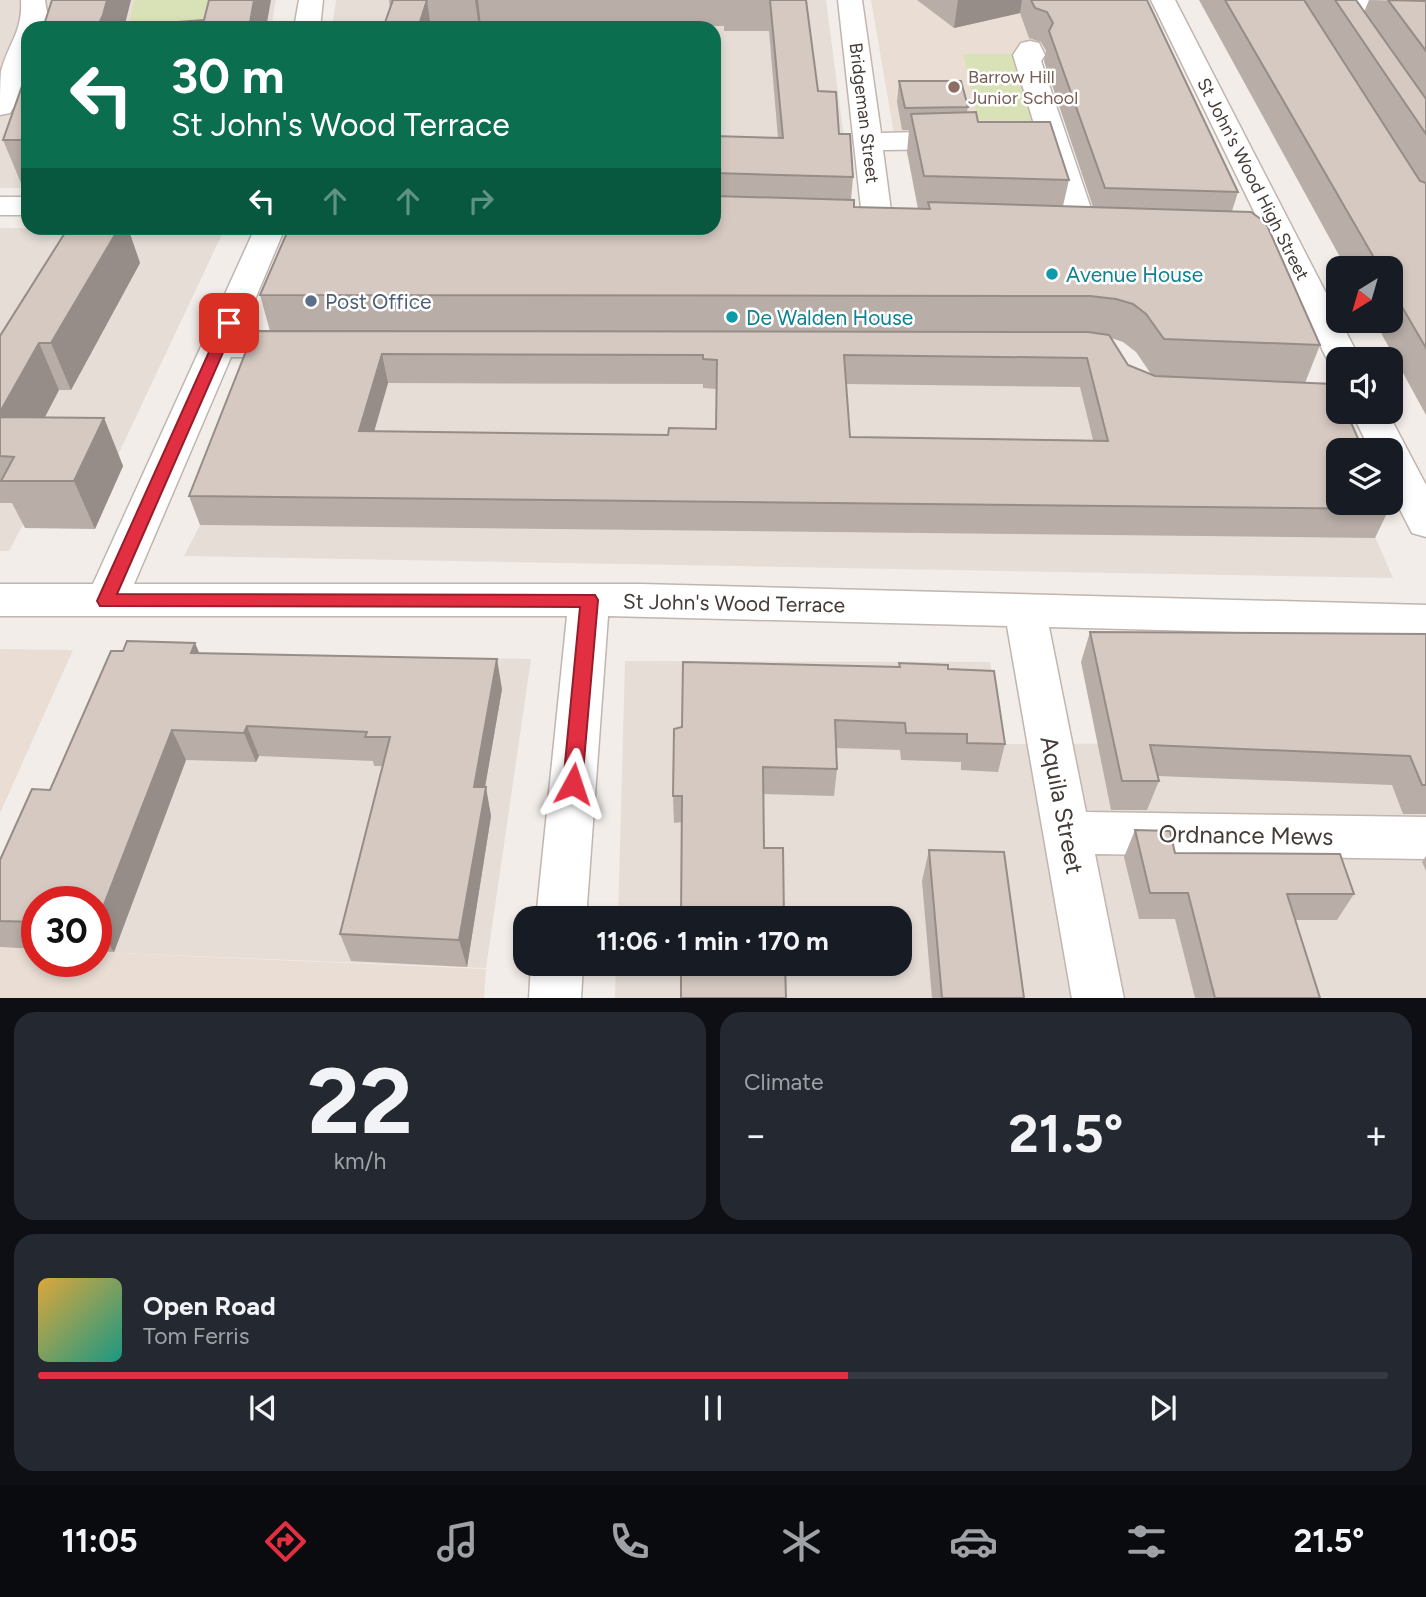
<!DOCTYPE html>
<html lang="en">
<head>
<meta charset="utf-8">
<style>
	body { margin:0; font-family:Figtree,sans-serif; background:#242831; color:#f1f3f6; height:100vh; display:flex; flex-direction:column; font-size:26px; white-space:nowrap }
	* { box-sizing:border-box; margin:0 }
	p { font-size:23px; color:#9ea1a6 }
	.icon { flex:none; width:38px; height:38px; fill:none; stroke:currentColor; stroke-width:2; stroke-linecap:round; stroke-linejoin:round }
	.map { position:relative; height:998px; overflow:hidden }
	.drawer { display:flex; flex-direction:column; gap:14px; padding:14px; background:#0d0f14; flex:1 }
	.drawer>* { flex:none }
	.top-card { position:absolute; left:21px; top:21px; width:700px; height:214px; border-radius:21px; box-shadow:0 4px 10px #0003; background:#0b6e4f; color:#fff; overflow:hidden }
	.needle { width:46px; rotate:217deg }
	.fabs { position:absolute; left:1326px; top:256px; display:grid; gap:14px }
	.fabs a { display:grid; place-items:center; width:77px; height:77px; border-radius:14px; background:#171b24; box-shadow:0 4px 10px #0003; font-size:35px }
	.speed { position:absolute; left:21px; top:886px; display:flex; gap:14px; font-size:35px; font-weight:700; text-align:center }
	.speed>* { display:grid; place-content:center; width:91px; height:91px; border-radius:50%; background:#171b24; box-shadow:0 4px 10px #0003; line-height:1 }
	.speed .limit { border:10px solid #d22; background:#fff; color:#111 }
	.pin { position:absolute; display:grid; place-items:center; width:60px; height:60px; color:#fff; margin:-30px; border-radius:14px; box-shadow:0 4px 10px #0006 }
	.me { position:absolute; width:77px; margin:-38px; rotate:5deg; stroke-linejoin:round; filter:drop-shadow(0 0 5px #0008) }
	.turn { display:flex; align-items:center; gap:24px; height:147px; padding:0 35px; font-size:32px }
	.turn .icon { width:91px; height:91px; stroke-width:2.5 }
	.turn b { display:block; font-size:49px; line-height:60px }
	.lanes { display:flex; align-items:center; height:66px; padding:0 35px; background:#0003; justify-content:center; gap:35px; direction:ltr }
	.lanes .off { opacity:.35 }
	.big { font-size:52px; font-weight:700; line-height:1.1 }
	.drawer .widget { flex:1; display:flex; flex-direction:column; justify-content:center; gap:10px; min-width:0; padding:0 24px; border-radius:21px; background:#242831 }
	.drawer .dial { align-items:center; gap:0 }
	.dial b { font-size:91px; line-height:1 }
	.song { display:flex; align-items:center; gap:21px }
	.cover { width:84px; height:84px; border-radius:10px; background:linear-gradient(135deg,hsl(40 70% 55%),hsl(170 70% 35%)) }
	.played { height:7px; border-radius:4px; background:linear-gradient(90deg,#e32f42 60%,#363941 60%) }
	.keys { display:flex; justify-content:space-around; direction:ltr }
	.heat { display:flex; justify-content:space-between; align-items:center; font-size:38px; direction:ltr }
	.drawer .tiles { flex:1; display:grid; gap:14px; grid-template-columns:1fr 1fr }
	.widget:last-child { grid-column:span 2 }
	.trip { position:absolute; left:513px; top:906px; width:399px; height:70px; border-radius:21px; background:#171b24; box-shadow:0 4px 10px #0003; font-weight:700; line-height:70px; text-align:center }
	.menu { display:flex; height:112px; justify-content:space-around; align-items:center; background:#090b0e; color:#9ea1a6 }
	.menu .icon { width:49px; height:49px }
	.menu .on { color:#e32f42 }
	.menu b { font-size:32px; color:#f1f3f6 }
	.map>svg:first-child { display:block }
</style>
</head>
<body>
<div class="map">
<svg width="1426" height="999" viewBox="0 0 1426 999">
	<rect width="100%" height="100%" fill="#f2ede8"/>
	<g fill="#e6ddd7">
		<polygon points="0,0 276,0 271,28 28,28 28,188 0,188"/>
		<polygon points="336,0 826,0 848,169 714,195 714,28 332,28"/>
		<polygon points="0,228 224,230 117,457 59,457 9,551 0,551"/>
		<polygon points="264,356 1090,360 1339,502 1360,502 1393,578 184,556 200,525"/>
		<polygon points="121,652 531,659 486,968 96,952 96,901 37,901 37,949 0,947 0,933"/>
		<polygon points="625,661 990,662 1006,744 1426,742 1426,998 615,999 616,964 900,964 900,919 618,919"/>
	</g>
	<g fill="#eaded4">
		<polygon points="871,0 1047,0 1062,44 1019,44 1022,54 1013,54 1043,150 897,151"/>
		<polygon points="0,649 73,650 0,813"/>
		<polygon points="0,947 37,949 37,961 96,961 96,952 486,969 484,998 0,999"/>
	</g>
	<g fill="#d9e2b6">
		<polygon points="135,0 219,0 214,28 128,28"/>
		<polygon points="963,54 1013,54 1034,121 978,120"/>
	</g>
	<g fill="none" stroke-linecap="round" stroke-linejoin="round">
		<g stroke="#c0b5af" stroke-width="3">
			<g id="minor">
				<path d="M21,0h24l3,19 -4,9h-16c0,30 0,59 -18,85l-10,2c0,-13 0,-31 1,-44 8,-29 22,-40 20,-71z"/>
				<polygon points="299,0 323,0 320,28 294,28"/>
				<polygon points="838,0 862,0 881,133 960,131 970,134 974,140 970,146 960,149 883,150 893,226 889,233 878,235 867,233 863,226"/>
				<polygon points="1151,0 1175,0 1360,359 1339,359 1339,369 1331,367 1271,247 1209,243 1204,236 1209,229 1220,227 1262,228"/>
				<polygon points="1331,0 1426,0 1426,11 1359,11 1375,33 1371,38 1362,41 1353,38 1329,4"/>
				<polygon points="1030,41 1039,43 1045,55 1041,61 1099,232 1094,239 1083,241 1072,239 1067,232 1013,55 1021,43"/>
				<rect x="0" y="197" width="28" height="18"/>
				<polygon points="255,228 285,228 240,335 301,335 313,338 318,346 313,354 301,357 231,357 134,584 641,584 1426,605 1426,637 1049,627 1086,812 1426,817 1426,859 1095,854 1124,999 1072,999 1007,626 608,616 586,919 536,919 567,616 0,616 0,584 93,584"/>
				<polygon points="1351,411 1387,411 1426,485 1426,537 1412,533 1391,492 1391,450 1370,450"/>
				<polygon points="531,964 583,964 581,999 529,999"/>
			</g>
		</g>
		<use href="#minor" fill="#fff" fill-rule="evenodd"/>
	</g>
	<g fill="#b8ada7" fill-rule="evenodd">
		<path d="M389,0h417l12,91 21,43 14,43 -2,23 3,7 64,2 -11,-57 2,-22h-7l-5,-28 2,-21 69,26 -1,5 11,10 91,58 -6,26 30,1 -49,-146 2,-10 -5,-9 -12,-4 -9,-25 -66,15 -37,-28h230l91,192 -6,19 88,134 -15,38 84,126 -14,29 -1175,-13 -11,-29 81,-165 -10,-36 454,-67v-92l64,2 -9,-107h-45v-5l-243,-1v3h-98l7,-19zM1111,338l12,4 13,10 15,22 -23,-9zM388,383l315,1v4l14,1 -1,40 -48,6 -294,-4zM846,384l234,3 13,53 -243,-3z"/>
		<polygon points="1199,0 1356,0 1364,12 1369,0 1426,1 1426,415 1374,320 1391,320 1391,268 1346,268"/>
		<polygon points="28,69 28,184 21,183 3,140"/>
		<polygon points="68,228 128,228 140,263 71,390 59,390 44,418 104,418 123,466 95,529 25,528 12,503 0,503 0,336"/>
		<polygon points="1090,632 1426,634 1426,814 1403,814 1392,785 1158,776 1159,781 1147,810 1111,810 1081,662"/>
		<polygon points="200,654 502,689 485,787 491,816 467,967 351,961 340,934 383,766 374,766 373,761 259,756 256,762 186,760 114,952 96,951 96,901 37,901 37,949 0,947 0,860"/>
		<polygon points="899,663 948,669 1005,744 998,772 961,770 961,762 901,760 900,750 836,748 837,769 834,796 763,794 764,848 784,919 682,822 674,823 673,796 899,667"/>
		<polygon points="1135,830 1175,853 1354,894 1337,920 1295,920 1320,998 1195,998 1175,919 1139,919 1124,857"/>
		<polygon points="929,850 1024,998 932,998 922,881"/>
		<polygon points="1426,856 1426,871 1422,862"/>
	</g>
	<g fill="#968d88">
		<polygon points="107,0 131,0 124,28 97,28"/>
		<polygon points="254,0 271,0 266,28 249,28"/>
		<polygon points="427,0 431,28 418,28"/>
		<polygon points="475,0 478,0 481,25 481,28 479,28"/>
		<polygon points="958,0 1022,0 1020,13 954,28"/>
		<polygon points="118,228 128,228 140,263 71,390 51,343"/>
		<polygon points="39,343 59,390 20,465 0,424 0,412"/>
		<polygon points="382,354 388,383 366,460 359,431"/>
		<polygon points="104,418 123,466 95,529 74,481"/>
		<polygon points="195,643 208,673 191,653"/>
		<polygon points="497,659 502,689 480,816 474,787"/>
		<polygon points="247,726 259,756 256,762 244,733"/>
		<polygon points="172,730 186,760 114,952 96,925"/>
		<polygon points="486,787 491,816 467,967 459,940"/>
	</g>
	<g fill="#d6c9c2" stroke="#968d88" stroke-width="2" fill-rule="evenodd">
		<polygon points="52,0 107,0 103,15 97,28 43,28"/>
		<polygon points="209,0 254,0 249,28 176,28 178,22 204,20"/>
		<polygon points="393,0 427,0 418,28 383,28"/>
		<polygon points="770,0 806,0 818,91 836,92 839,134 850,134 853,177 714,173 714,136 783,138"/>
		<polygon points="1031,0 1147,0 1238,192 1105,188 1049,31 1053,23 1047,12 1035,8"/>
		<polygon points="1225,0 1304,0 1420,181 1426,183 1426,348 1391,288 1391,268 1380,268"/>
		<polygon points="1335,0 1356,0 1426,99 1426,134"/>
		<polygon points="1388,0 1426,1 1426,51"/>
		<polygon points="28,69 28,140 3,140"/>
		<polygon points="899,81 961,81 968,107 905,108"/>
		<polygon points="976,112 978,122 1050,122 1069,180 924,176 911,114"/>
		<polygon points="714,196 854,200 854,207 930,209 928,202 1251,212 1266,223 1320,345 1164,339 1146,314 1133,304 1116,299 1090,296 260,295 289,228 714,228"/>
		<polygon points="68,228 119,228 51,343 39,343 0,412 0,336"/>
		<path d="M254,331l834,1 21,3 19,30 27,11 178,8 6,12v15h7l17,39h-24v52h47l3,7 -1200,-13zM382,354l321,1v4l14,1 -1,69 -47,-1 -1,7 -309,-4zM844,355l243,3 21,83 -258,-4z"/>
		<polygon points="0,417 104,418 74,481 1,481 14,457 0,456"/>
		<polygon points="1090,632 1426,634 1426,785 1422,785 1410,756 1150,745 1159,781 1122,781"/>
		<polygon points="127,641 195,643 191,653 497,659 474,787 486,787 459,940 340,934 390,737 365,737 367,732 247,726 244,733 172,730 96,925 96,901 37,901 37,922 0,921 0,860 32,789 50,790 111,651 123,651"/>
		<polygon points="683,662 900,667 899,663 948,665 948,669 994,671 1005,744 967,743 967,734 906,733 905,723 835,720 837,769 763,767 764,848 783,848 784,919 681,919 682,796 673,796 674,729 682,727"/>
		<polygon points="1135,830 1170,831 1175,853 1340,854 1354,894 1287,894 1320,998 1215,998 1188,893 1150,893"/>
		<polygon points="929,850 1004,852 1024,998 942,998"/>
		<polygon points="681,964 785,964 786,998 681,998"/>
	</g>
	<polygon fill="#e32f42" stroke="#941f2b" stroke-width="2" points="229,319 236,323 117,594 595,595 598,600 582,784 580,790 573,792 566,790 563,784 580,607 100,606 97,601 222,323"/>
	<circle fill="#8d6e63" stroke="#fff" stroke-width="2.5" cx="954" cy="87" r="7"/>
	<g fill="#0f9aa8" stroke="#fff" stroke-width="2.5">
		<circle cx="1052" cy="274" r="7"/>
		<circle cx="732" cy="317" r="7"/>
	</g>
	<circle fill="#5c6f8a" stroke="#fff" stroke-width="2.5" cx="311" cy="301" r="7"/>
	<g text-anchor="middle" dominant-baseline="central" stroke-width="5" stroke-linejoin="round" paint-order="stroke">
		<g font-size="18" fill="#785e54" stroke="#fff" text-anchor="start">
			<text x="968" y="77">Barrow Hill<tspan x="968" dy="21">Junior School</tspan></text>
		</g>
		<g font-size="18" fill="#453c38" stroke="#fff">
			<text transform="translate(864 113) rotate(83)">Bridgeman Street</text>
			<text transform="translate(1253 179) rotate(63)">St John's Wood High Street</text>
		</g>
		<g font-size="21" fill="#0d838f" stroke="#fff" text-anchor="start">
			<text x="1066" y="274">Avenue House</text>
			<text x="746" y="317">De Walden House</text>
		</g>
		<g font-size="21" fill="#4e5e75" stroke="#fff" text-anchor="start">
			<text x="325" y="301">Post Office</text>
		</g>
		<g font-size="21" fill="#453c38" stroke="#fff">
			<text transform="translate(734 603) rotate(1)">St John's Wood Terrace</text>
		</g>
		<g font-size="24" fill="#453c38" stroke="#fff">
			<text transform="translate(1062 805) rotate(79)">Aquila Street</text>
			<text transform="translate(1246 835) rotate(1)">Ordnance Mews</text>
		</g>
	</g>
</svg>
<div class="fabs">
<a><svg class="needle" viewBox="-14 -14 28 28"><path d="M0-13l5 13h-10z" fill="#e53935"/><path d="M0 13l5-13h-10z" fill="#9ea1a6"/></svg></a>
<a><svg class="icon" aria-label="sound" viewBox="0 0 24 24"><path d="M4 9h4l5-4v14l-5-4H4zM17 9q2 3 0 6"/></svg></a>
<a><svg class="icon" aria-label="layers" viewBox="0 0 24 24"><path d="M12 4l9 5-9 5-9-5zM3 14l9 5 9-5"/></svg></a>
</div>
<div class="speed"><div class="limit">30</div></div>
<div class="pin" style="left:229px;top:323px;background:#d93025"><svg class="icon" aria-label="arrive" viewBox="0 0 24 24"><path d="M6 21V4h12l-3 4 3 4H6"/></svg></div>
<svg class="me" style="left:573px;top:784px" viewBox="-20 -20 40 40"><path d="M0-17L14 15 0 8-14 15z" fill="#e32f42" stroke="#fff" stroke-width="4"/></svg>
<div class="trip">11:06 · 1 min · 170 m</div>
<div class="top-card">
<div class="turn"><svg class="icon" aria-label="left" viewBox="0 0 24 24"><path d="M17 20v-9H6M10 6l-5 5 5 5"/></svg><div><b>30 m</b>St John's Wood Terrace</div></div>
<div class="lanes"><svg class="icon" aria-label="left" viewBox="0 0 24 24"><path d="M17 20v-9H6M10 6l-5 5 5 5"/></svg><svg class="icon off" aria-label="ahead" viewBox="0 0 24 24"><path d="M12 20V5M6 11l6-6 6 6"/></svg><svg class="icon off" aria-label="ahead" viewBox="0 0 24 24"><path d="M12 20V5M6 11l6-6 6 6"/></svg><svg class="icon off" aria-label="right" viewBox="0 0 24 24"><path d="M7 20v-9h11M14 6l5 5-5 5"/></svg></div>
</div>
</div>
<section class="drawer">
<div class="tiles">
<div class="widget dial"><b>22</b><p>km/h</p></div>
<div class="widget"><p>Climate</p>
<div class="heat"><a>−</a><b class="big">21.5°</b><a>+</a></div>
</div>
<div class="widget">
<div class="song"><i class="cover"></i><div><b>Open Road</b><p>Tom Ferris</p></div></div>
<div class="played"></div>
<div class="keys"><svg class="icon" aria-label="previous" viewBox="0 0 24 24"><path d="M18 5L8 12l10 7zM5 5v14"/></svg><svg class="icon" aria-label="pause" viewBox="0 0 24 24"><path d="M8 5v14M16 5v14"/></svg><svg class="icon" aria-label="next" viewBox="0 0 24 24"><path d="M6 5l10 7-10 7zM19 5v14"/></svg></div>
</div>
</div>
</section>
<nav class="menu">
<b>11:05</b>
<svg class="icon on" aria-label="directions" viewBox="0 0 24 24"><path d="M12 3l9 9-9 9-9-9zM9 14v-3h6M13 9l2 2-2 2"/></svg>
<svg class="icon" aria-label="music" viewBox="0 0 24 24"><path d="M9 18V5l10-2v13"/><circle cx="6" cy="18" r="3"/><circle cx="16" cy="16" r="3"/></svg>
<svg class="icon" aria-label="phone" viewBox="0 0 24 24"><path d="M5 4h4l2 5-3 2q2 4 5 5l2-3 5 2v4C11 20 4 13 5 4z"/></svg>
<svg class="icon" aria-label="climate" viewBox="0 0 24 24"><path d="M12 3v18M4 7l16 10M4 17L20 7"/></svg>
<svg class="icon" aria-label="car" viewBox="0 0 24 24"><path d="M5 17H2v-5l4-1 3-4h7l3 4 3 1v5h-3M9 17h6M6 11h13"/><circle cx="7" cy="17" r="2"/><circle cx="17" cy="17" r="2"/></svg>
<svg class="icon" aria-label="filters" viewBox="0 0 24 24"><path d="M4 7h16M4 17h16"/><circle cx="9" cy="7" r="2"/><circle cx="15" cy="17" r="2"/></svg>
<b>21.5°</b>
</nav>
</body>
</html>
